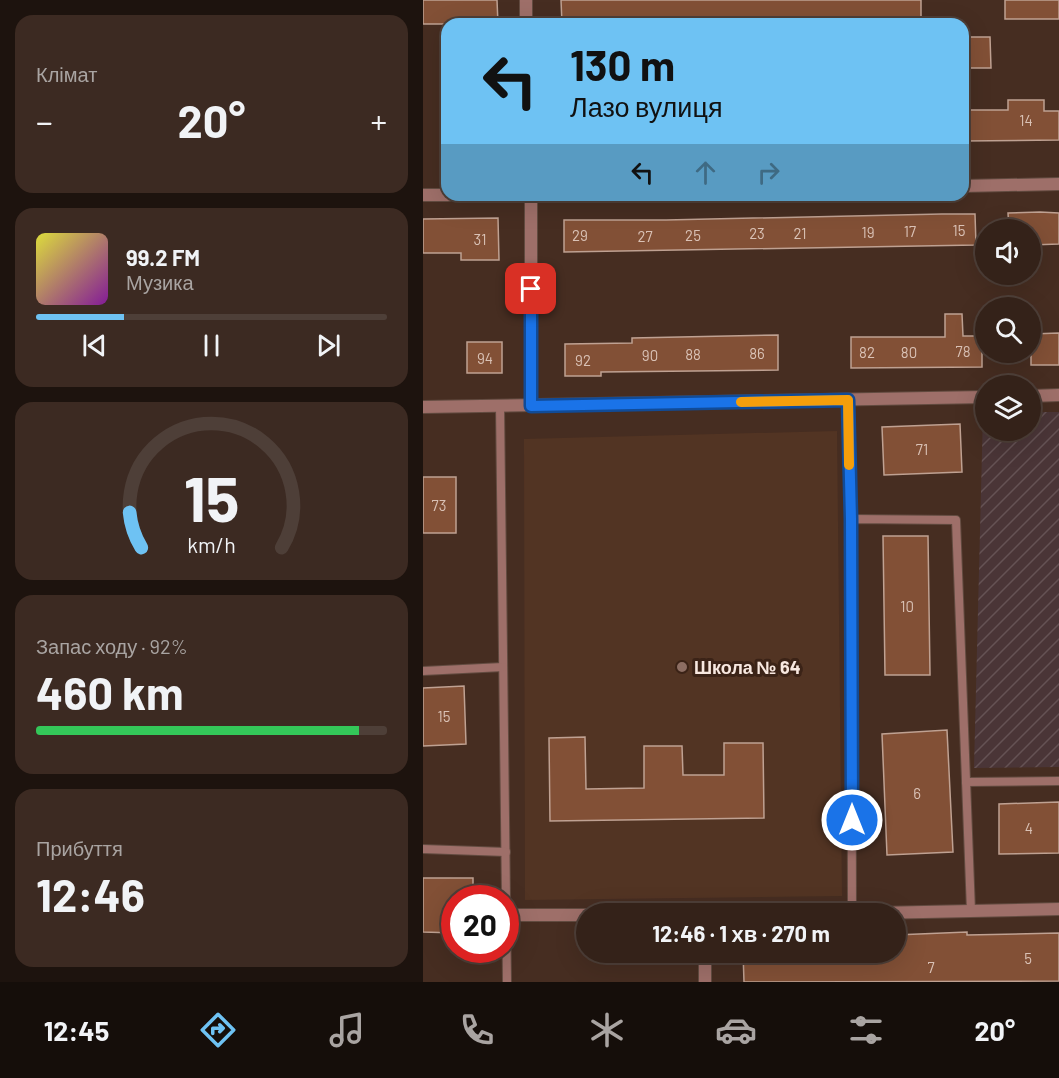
<!DOCTYPE html>
<html lang="uk">
<head>
<meta charset="utf-8">
<style>
	body { margin:0; font-family:Barlow,sans-serif; background:#3c2a22; color:#f1f3f6; height:100vh; display:flex; flex-direction:column; font-size:22px; white-space:nowrap }
	* { box-sizing:border-box; margin:0 }
	p { font-size:20px; color:#a9a4a2 }
	.icon { flex:none; width:33px; height:33px; fill:none; stroke:currentColor; stroke-width:2; stroke-linecap:round; stroke-linejoin:round }
	.map { position:relative; flex:1; overflow:hidden }
	.details { display:flex; flex-direction:column; gap:15px; padding:15px; background:#1d130e; width:423px }
	.details>* { flex:none }
	.hud { position:absolute; left:18px; top:18px; width:528px; height:183px; border-radius:18px; box-shadow:0 6px 24px #0002,0 0 0 2px #4e3f38; background:#6ec2f3; color:#111; overflow:hidden }
	.controls { position:absolute; left:552px; top:219px; display:grid; gap:12px }
	.controls a { display:grid; place-items:center; width:66px; height:66px; border-radius:50%; background:#342219; box-shadow:0 6px 24px #0002,0 0 0 2px #4e3f38; font-size:30px }
	.speed { position:absolute; left:18px; top:885px; display:flex; gap:12px; font-size:30px; font-weight:700; text-align:center }
	.speed>* { display:grid; place-content:center; width:78px; height:78px; border-radius:50%; background:#342219; box-shadow:0 6px 24px #0002,0 0 0 2px #4e3f38; line-height:1 }
	.speed .limit { border:9px solid #d22; background:#fff; color:#111 }
	.pin { position:absolute; display:grid; place-items:center; width:51px; height:51px; color:#fff; margin:-26px; border-radius:12px; box-shadow:0 3px 9px #0006 }
	.me { position:absolute; width:66px; margin:-33px; rotate:0deg; stroke-linejoin:round; filter:drop-shadow(0 0 4px #0008) }
	.turn { display:flex; align-items:center; gap:21px; height:126px; padding:0 30px; font-size:27px }
	.turn .icon { width:78px; height:78px; stroke-width:2.5 }
	.turn b { display:block; font-size:42px; line-height:51px }
	.lanes { display:flex; align-items:center; height:57px; padding:0 30px; background:#0003; justify-content:center; gap:30px; direction:ltr }
	.lanes .off { opacity:.35 }
	.big { font-size:45px; font-weight:700; line-height:1.1 }
	.details .card { flex:1; display:flex; flex-direction:column; justify-content:center; gap:9px; min-width:0; padding:0 21px; border-radius:18px; background:#3c2a22 }
	.details .dial { align-items:center; gap:0 }
	.dial svg { height:156px; overflow:visible; fill:none; stroke:#4e3f38; stroke-width:7; stroke-linecap:round; text-anchor:middle }
	.dial text { fill:#f1f3f6; stroke:none }
	.song { display:flex; align-items:center; gap:18px }
	.cover { width:72px; height:72px; border-radius:9px; background:linear-gradient(135deg,hsl(60 70% 55%),hsl(290 70% 35%)) }
	.played { height:6px; border-radius:3px; background:linear-gradient(90deg,#6ec2f3 25%,#4e3f38 25%) }
	.keys { display:flex; justify-content:space-around; direction:ltr }
	.heat { display:flex; justify-content:space-between; align-items:center; font-size:33px; direction:ltr }
	.charge { height:9px; border-radius:4px; background:linear-gradient(90deg,#34c759 92%,#4e3f38 0) }
	.trip { position:absolute; left:153px; top:903px; width:330px; height:60px; border-radius:30px; background:#342219; box-shadow:0 6px 24px #0002,0 0 0 2px #4e3f38; font-weight:700; line-height:60px; text-align:center }
	.tabs { display:flex; height:96px; justify-content:space-around; align-items:center; background:#150e0a; color:#a9a4a2 }
	.tabs .icon { width:42px; height:42px }
	.tabs .selected { color:#6ec2f3 }
	.tabs b { font-size:27px; color:#f1f3f6 }
	main { display:flex; flex:1; min-height:0 }
	.map>svg:first-child { display:block }
</style>
</head>
<body>
<main>
<section class="details">
<div class="card"><p>Клімат</p>
<div class="heat"><a>−</a><b class="big">20°</b><a>+</a></div>
</div>
<div class="card">
<div class="song"><i class="cover"></i><div><b>99.2 FM</b><p>Музика</p></div></div>
<div class="played"></div>
<div class="keys"><svg class="icon" aria-label="previous" viewBox="0 0 24 24"><path d="M18 5L8 12l10 7zM5 5v14"/></svg><svg class="icon" aria-label="pause" viewBox="0 0 24 24"><path d="M8 5v14M16 5v14"/></svg><svg class="icon" aria-label="next" viewBox="0 0 24 24"><path d="M6 5l10 7-10 7zM19 5v14"/></svg></div>
</div>
<div class="card dial"><svg viewBox="0 0 100 80">
<path d="M14 69A42 42 0 1 1 86 69"/>
<path d="M14 69A42 42 0 0 1 8 51" stroke="#6ec2f3"/>
<text x="50" y="56" font-size="32" font-weight="700">15</text>
<text x="50" y="72" font-size="11">km/h</text>
</svg></div>
<div class="card"><p>Запас ходу · 92%</p><b class="big">460 km</b><div class="charge"></div></div>
<div class="card"><p>Прибуття</p><b class="big">12:46</b></div>
</section>
<div class="map">
<svg width="636" height="982" viewBox="0 0 636 982">
	<defs>
		<pattern id="industrial-furrows" width="10" height="10" patternUnits="userSpaceOnUse" patternTransform="scale(1.5)"><rect width="10" height="10" fill="#4a3537"/><path d="M-1 1l2-2M0 10L10 0M9 11l2-2" fill="none" stroke="#655254"/></pattern>
	</defs>
	<rect width="100%" height="100%" fill="#462d21"/>
	<polygon fill="url(#industrial-furrows)" points="608,412 636,412 636,767 551,768 560,413 562,413 562,430 608,430"/>
	<polygon fill="#523423" points="414,431 419,896 102,900 101,439"/>
	<g fill="#825036" stroke="#bfa192" stroke-width="1.5">
		<polygon points="0,0 74,0 75,24 0,24"/>
		<polygon points="138,0 498,0 498,24 139,24"/>
		<rect x="582" y="0" width="54" height="19"/>
		<polygon points="540,37 567,37 568,68 540,68"/>
		<polygon points="585,100 621,100 621,111 636,111 636,140 540,141 540,110 585,110"/>
		<polygon points="617,212 636,213 636,244 608,245 608,230 586,230 585,213"/>
		<polygon points="519,214 552,214 553,245 141,252 141,220 243,220"/>
		<polygon points="75,218 76,260 38,260 38,253 0,253 0,219"/>
		<polygon points="522,314 539,314 540,336 559,336 559,367 428,368 428,337 522,337"/>
		<polygon points="636,333 636,365 608,365 608,334"/>
		<polygon points="355,335 355,370 178,372 178,376 142,376 142,344 209,343 209,338"/>
		<rect x="44" y="342" width="35" height="31"/>
		<polygon points="537,424 539,472 461,475 459,427"/>
		<rect x="0" y="477" width="33" height="56"/>
		<polygon points="460,536 505,536 507,675 462,675"/>
		<polygon points="41,686 43,744 0,746 0,688"/>
		<polygon points="524,730 530,852 464,855 459,734"/>
		<polygon points="162,737 163,789 221,788 221,746 259,746 260,775 301,775 301,743 340,743 341,818 127,821 126,738"/>
		<polygon points="636,802 636,853 576,854 576,804"/>
		<polygon points="0,878 50,878 50,898 32,898 32,933 0,932"/>
		<polygon points="544,932 544,935 636,933 636,981 321,982 320,952 472,952 472,935"/>
	</g>
	<g fill="none" stroke-linecap="round" stroke-linejoin="round">
		<g stroke="#624b40" stroke-width="10">
			<g id="lane">
				<polyline points="425,400 428,519"/>
				<polyline points="77,406 84,982"/>
				<polyline points="0,671 80,667"/>
				<polyline points="543,782 636,781"/>
				<polyline points="0,849 83,852"/>
				<polyline points="429,913 428,519 533,520 548,911"/>
			</g>
		</g>
		<g stroke="#624b40" stroke-width="14">
			<g id="street">
				<polyline points="103,0 103,24"/>
				<polyline points="540,186 636,184"/>
				<polyline points="0,195 25,195"/>
				<polyline points="108,195 108,406"/>
				<polyline points="608,396 636,395"/>
				<polyline points="0,407 562,397"/>
				<polyline points="406,914 636,909"/>
				<polyline points="84,915 164,915"/>
				<polyline points="282,952 282,982"/>
			</g>
		</g>
		<use href="#lane" stroke="#9e6f69" stroke-width="8"/>
		<use href="#street" stroke="#9e6f69" stroke-width="12"/>
	</g>
	<g fill="none" stroke-linecap="round" stroke-linejoin="round">
		<g stroke="#114b97" stroke-width="15">
			<polyline id="route" points="108,289 108,406 425,400 428,519 429,820"/>
		</g>
		<use href="#route" stroke="#1a73e8" stroke-width="10"/>
		<polyline stroke="#f59e0b" stroke-width="10" points="318,402 425,400 426,465"/>
	</g>
	<circle fill="#8d6e63" stroke="#3b2317" stroke-width="2" cx="259" cy="667" r="6"/>
	<g text-anchor="middle" dominant-baseline="central" stroke-width="6" stroke-linejoin="round" paint-order="stroke">
		<g font-size="15" fill="#dac2b6">
			<text x="603" y="120">14</text>
			<text x="536" y="230">15</text>
			<text x="487" y="231">17</text>
			<text x="445" y="232">19</text>
			<text x="334" y="233">23</text>
			<text x="377" y="233">21</text>
			<text x="157" y="235">29</text>
			<text x="270" y="235">25</text>
			<text x="222" y="236">27</text>
			<text x="57" y="239">31</text>
			<text x="540" y="351">78</text>
			<text x="444" y="352">82</text>
			<text x="486" y="352">80</text>
			<text x="334" y="353">86</text>
			<text x="270" y="354">88</text>
			<text x="227" y="355">90</text>
			<text x="62" y="358">94</text>
			<text x="160" y="360">92</text>
			<text x="499" y="449">71</text>
			<text x="16" y="505">73</text>
			<text x="484" y="606">10</text>
			<text x="21" y="716">15</text>
			<text x="494" y="793">6</text>
			<text x="606" y="828">4</text>
			<text x="605" y="958">5</text>
			<text x="508" y="967">7</text>
		</g>
		<g font-size="18" font-weight="bold" fill="#f8e8e0" stroke="#3b2317" text-anchor="start">
			<text x="271" y="667">Школа № 64</text>
		</g>
	</g>
</svg>
<div class="controls">
<a><svg class="icon" aria-label="sound" viewBox="0 0 24 24"><path d="M4 9h4l5-4v14l-5-4H4zM17 9q2 3 0 6"/></svg></a>
<a><svg class="icon" aria-label="search" viewBox="0 0 24 24"><circle cx="10" cy="10" r="6"/><path d="M15 15l6 6"/></svg></a>
<a><svg class="icon" aria-label="layers" viewBox="0 0 24 24"><path d="M12 4l9 5-9 5-9-5zM3 14l9 5 9-5"/></svg></a>
</div>
<div class="speed"><div class="limit">20</div></div>
<div class="pin" style="left:108px;top:289px;background:#d93025"><svg class="icon" aria-label="arrive" viewBox="0 0 24 24"><path d="M6 21V4h12l-3 4 3 4H6"/></svg></div>
<svg class="me" style="left:429px;top:820px" viewBox="-20 -20 40 40"><circle r="17" fill="#1a73e8" stroke="#fff" stroke-width="3"/><path d="M0-11L8 9 0 5-8 9z" fill="#fff"/></svg>
<div class="trip">12:46 · 1 хв · 270 m</div>
<div class="hud">
<div class="turn"><svg class="icon" aria-label="left" viewBox="0 0 24 24"><path d="M17 20v-9H6M10 6l-5 5 5 5"/></svg><div><b>130 m</b>Лазо вулиця</div></div>
<div class="lanes"><svg class="icon" aria-label="left" viewBox="0 0 24 24"><path d="M17 20v-9H6M10 6l-5 5 5 5"/></svg><svg class="icon off" aria-label="ahead" viewBox="0 0 24 24"><path d="M12 20V5M6 11l6-6 6 6"/></svg><svg class="icon off" aria-label="right" viewBox="0 0 24 24"><path d="M7 20v-9h11M14 6l5 5-5 5"/></svg></div>
</div>
</div>
</main>
<nav class="tabs">
<b>12:45</b>
<svg class="icon selected" aria-label="directions" viewBox="0 0 24 24"><path d="M12 3l9 9-9 9-9-9zM9 14v-3h6M13 9l2 2-2 2"/></svg>
<svg class="icon" aria-label="music" viewBox="0 0 24 24"><path d="M9 18V5l10-2v13"/><circle cx="6" cy="18" r="3"/><circle cx="16" cy="16" r="3"/></svg>
<svg class="icon" aria-label="phone" viewBox="0 0 24 24"><path d="M5 4h4l2 5-3 2q2 4 5 5l2-3 5 2v4C11 20 4 13 5 4z"/></svg>
<svg class="icon" aria-label="climate" viewBox="0 0 24 24"><path d="M12 3v18M4 7l16 10M4 17L20 7"/></svg>
<svg class="icon" aria-label="car" viewBox="0 0 24 24"><path d="M5 17H2v-5l4-1 3-4h7l3 4 3 1v5h-3M9 17h6M6 11h13"/><circle cx="7" cy="17" r="2"/><circle cx="17" cy="17" r="2"/></svg>
<svg class="icon" aria-label="filters" viewBox="0 0 24 24"><path d="M4 7h16M4 17h16"/><circle cx="9" cy="7" r="2"/><circle cx="15" cy="17" r="2"/></svg>
<b>20°</b>
</nav>
</body>
</html>
